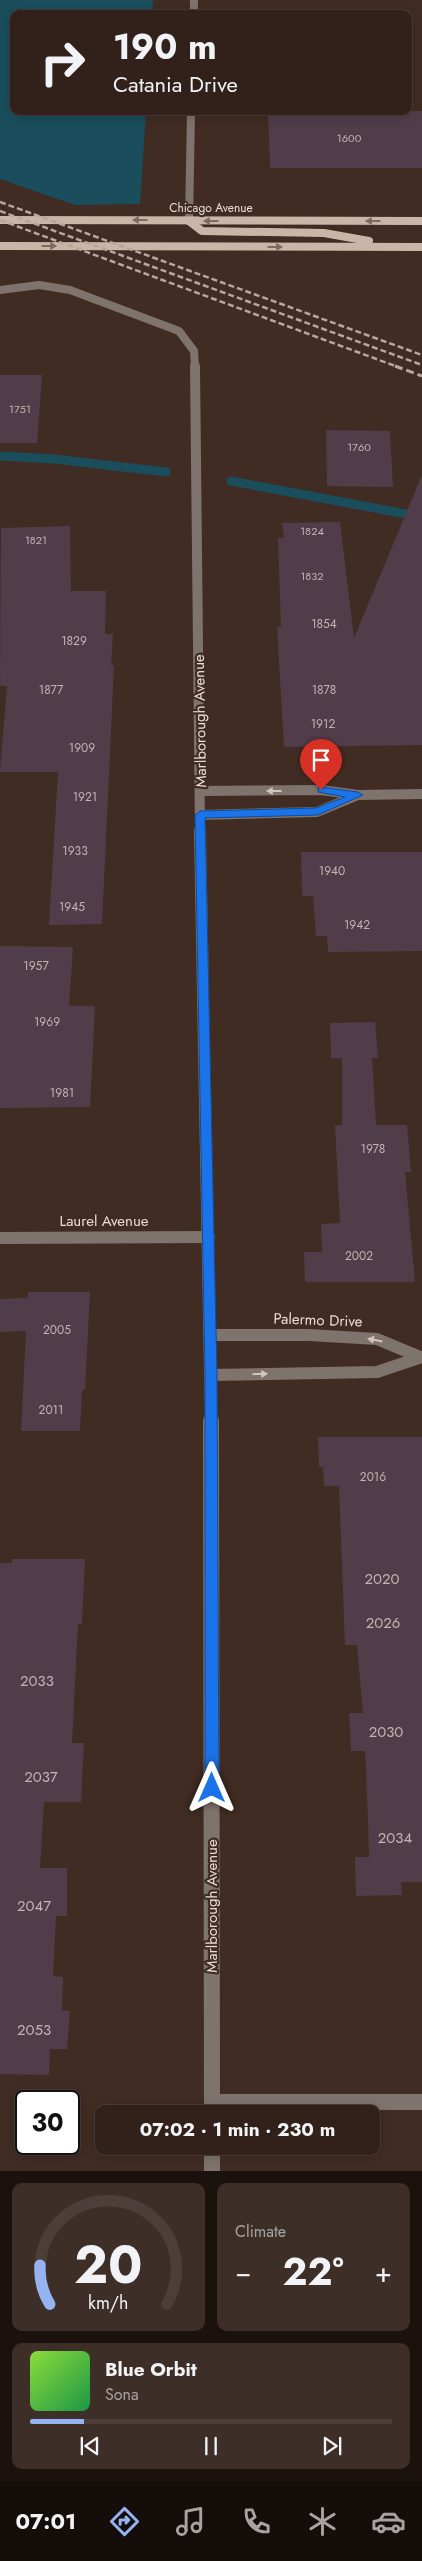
<!DOCTYPE html>
<html lang="en">
<head>
<meta charset="utf-8">
<style>
	body { margin:0; font-family:Jost,sans-serif; background:#3d2e27; color:#f1f3f6; height:100vh; display:flex; flex-direction:column; font-size:19px; white-space:nowrap }
	* { box-sizing:border-box; margin:0 }
	p { font-size:16px; color:#a8a3a2 }
	.icon { flex:none; width:28px; height:28px; fill:none; stroke:currentColor; stroke-width:2; stroke-linecap:round; stroke-linejoin:round }
	.map { position:relative; height:2171px; overflow:hidden }
	.drawer { display:flex; flex-direction:column; gap:12px; padding:12px; background:#1b120e; flex:1 }
	.drawer>* { flex:none }
	.guide { position:absolute; left:10px; top:10px; width:402px; height:105px; border-radius:10px; box-shadow:0 2px 12px #0003,0 0 0 1px #4c3e39; background:#31211a; color:#f1f3f6; overflow:hidden }
	.speed { position:absolute; left:15px; top:2090px; display:flex; gap:10px; font-size:25px; font-weight:700; text-align:center }
	.speed>* { display:grid; place-content:center; width:65px; height:65px; border-radius:50%; background:#31211a; box-shadow:0 2px 12px #0003,0 0 0 1px #4c3e39; line-height:1 }
	.speed .limit { border:2px solid #111; border-radius:8px; background:#fff; color:#111 }
	.pin { position:absolute; display:grid; place-items:center; width:42px; height:42px; color:#fff; margin:-51px -21px; border-radius:50% 50% 50% 0; rotate:-45deg; box-shadow:0 0 5px #0007 }
	.pin .icon { rotate:45deg }
	.me { position:absolute; width:55px; margin:-28px; rotate:0deg; stroke-linejoin:round; filter:drop-shadow(0 0 4px #0008) }
	.turn { display:flex; align-items:center; gap:18px; height:105px; padding:0 20px; font-size:22px }
	.turn .icon { width:65px; height:65px; stroke-width:2.5 }
	.turn b { display:block; font-size:35px; line-height:42px }
	.big { font-size:38px; font-weight:700; line-height:1.1 }
	.drawer .card { flex:1; display:flex; flex-direction:column; justify-content:center; gap:8px; min-width:0; padding:0 18px; border-radius:10px; background:#3d2e27 }
	.drawer .dial { align-items:center; gap:0 }
	.dial svg { height:130px; overflow:visible; fill:none; stroke:#4c3e39; stroke-width:7; stroke-linecap:round; text-anchor:middle }
	.dial text { fill:#f1f3f6; stroke:none }
	.song { display:flex; align-items:center; gap:15px }
	.cover { width:60px; height:60px; border-radius:8px; background:linear-gradient(135deg,hsl(90 70% 55%),hsl(140 70% 35%)) }
	.played { height:5px; border-radius:2px; background:linear-gradient(90deg,#95b2f1 15%,#4c3e39 15%) }
	.keys { display:flex; justify-content:space-around; direction:ltr }
	.heat { display:flex; justify-content:space-between; align-items:center; font-size:28px; direction:ltr }
	.drawer .tiles { flex:1; display:grid; gap:12px; grid-template-columns:1fr 1fr }
	.card:last-child { grid-column:span 2 }
	.trip { position:absolute; left:95px; top:2105px; width:285px; height:50px; border-radius:10px; background:#31211a; box-shadow:0 2px 12px #0003,0 0 0 1px #4c3e39; font-weight:700; line-height:50px; text-align:center }
	.menu { display:flex; height:80px; justify-content:space-around; align-items:center; background:#140d0a; color:#a8a3a2 }
	.menu .icon { width:35px; height:35px }
	.menu .selected { color:#95b2f1 }
	.menu b { font-size:22px; color:#f1f3f6 }
	.map>svg:first-child { display:block }
</style>
</head>
<body>
<div class="map">
<svg width="422" height="2171" viewBox="0 0 422 2171">
	<rect width="100%" height="100%" fill="#412c23"/>
	<polygon fill="#1a4e5d" points="0,0 153,0 152,14 14,14 14,111 146,111 140,204 75,205 0,179"/>
	<g fill="none" stroke-linecap="round" stroke-linejoin="round">
		<g stroke="#1a4e5d" stroke-width="9">
			<polyline points="0,456 54,459 166,472"/>
			<polyline points="231,481 422,517"/>
		</g>
	</g>
	<g fill="#513d4a">
		<polygon points="268,111 422,111 422,168 270,168"/>
		<polygon points="0,375 42,375 37,443 0,443"/>
		<polygon points="326,430 390,431 393,487 327,486"/>
		<polygon points="422,475 422,745 284,747 277,627 281,627 278,538 284,538 282,523 340,522 354,638"/>
		<polygon points="70,526 71,591 106,591 105,634 113,634 111,665 114,665 102,924 49,925 58,772 0,772 7,686 0,686 1,528"/>
		<polygon points="301,852 422,852 422,951 328,952 327,936 316,936 313,896 302,896"/>
		<polygon points="0,946 73,947 69,1006 95,1006 90,1107 0,1108"/>
		<polygon points="375,1022 378,1058 372,1058 376,1125 407,1125 411,1172 405,1172 415,1282 305,1282 304,1252 322,1252 321,1224 340,1223 335,1125 342,1125 342,1058 331,1058 330,1023"/>
		<polygon points="28,1292 90,1292 85,1390 82,1390 80,1431 21,1431 26,1331 0,1332 0,1299 28,1298"/>
		<polygon points="318,1437 422,1437 422,1882 401,1882 402,1895 356,1896 355,1857 369,1857 368,1818 365,1751 351,1751 349,1713 363,1713 357,1645 345,1645 339,1486 324,1486 323,1467 319,1467"/>
		<polygon points="12,1559 85,1559 82,1624 78,1624 72,1743 84,1743 81,1802 44,1802 40,1868 67,1868 67,1916 56,1916 53,1976 63,1977 62,2011 70,2011 67,2049 50,2049 49,2075 0,2074 0,1563 12,1563"/>
	</g>
	<g fill="none" stroke-linecap="round" stroke-linejoin="round">
		<g stroke="#7e746d" stroke-width="8">
			<polyline points="194,0 194,14"/>
			<polyline points="189,221 191,111"/>
			<polyline points="0,290 39,285 70,290 179,331 194,351 195,367"/>
		</g>
		<g stroke="#7e746d" stroke-width="10">
			<polyline points="195,366 200,832"/>
			<polyline points="200,791 321,790 358,795 422,794"/>
			<polyline points="200,815 317,812 358,795"/>
		</g>
		<g stroke="#7e746d" stroke-width="12">
			<polyline points="200,831 211,1423"/>
			<polyline points="0,1238 209,1237"/>
			<polyline points="210,1335 309,1335 377,1339 420,1357"/>
			<polyline points="211,1375 377,1372 422,1357"/>
		</g>
		<g stroke="#7e746d" stroke-width="16">
			<polyline points="211,1421 212,2114"/>
			<polyline points="213,2102 422,2102"/>
			<polyline points="212,2146 212,2171"/>
		</g>
		<g stroke="#c9b6a7" stroke-width="8">
			<polyline points="0,220 422,221"/>
			<polyline points="189,221 202,231 324,233 369,241"/>
			<polyline points="0,246 422,247"/>
		</g>
		<g stroke="#b7a79f" stroke-width="2.5" stroke-dasharray="6 3" stroke-linecap="butt">
			<polyline points="0,202 422,355"/>
			<polyline points="0,211 422,365"/>
			<polyline points="0,220 398,367"/>
		</g>
		<polyline stroke="#b7a79f" stroke-width="3" stroke-dasharray="8 4" stroke-linecap="butt" points="395,366 422,376"/>
	</g>
	<defs><path id="oneway-solid" d="M-6-.8H1V-3.2L6.5 0L1 3.2V.8H-6Z" transform="scale(1.25)"/></defs>
	<g fill="#7e6a5e">
		<use href="#oneway-solid" transform="translate(140 220) rotate(-180)"/>
		<use href="#oneway-solid" transform="translate(211 221) rotate(-180)"/>
		<use href="#oneway-solid" transform="translate(373 221) rotate(-180)"/>
		<use href="#oneway-solid" transform="translate(49 246)"/>
		<use href="#oneway-solid" transform="translate(275 247)"/>
	</g>
	<g fill="#d4c6bf">
		<use href="#oneway-solid" transform="translate(274 791) rotate(180)"/>
		<use href="#oneway-solid" transform="translate(375 1340) rotate(-169)"/>
		<use href="#oneway-solid" transform="translate(260 1374) rotate(-1)"/>
	</g>
	<polygon fill="#1a73e8" stroke="#114b97" points="321,787 358,792 363,795 318,815 205,818 217,1375 219,1788 217,1793 212,1795 207,1793 205,1788 205,1375 195,815 200,811 316,808 345,797 318,792 318,788"/>
	<g text-anchor="middle" dominant-baseline="central" stroke-width="4.5" stroke-linejoin="round" paint-order="stroke">
		<g font-size="11" fill="#c3b4b2">
			<text x="349" y="138">1600</text>
			<text x="20" y="409">1751</text>
			<text x="359" y="447">1760</text>
			<text x="312" y="531">1824</text>
			<text x="36" y="540">1821</text>
			<text x="312" y="576">1832</text>
		</g>
		<g font-size="12" fill="#e9dbd4" stroke="#412c23">
			<text x="211" y="208">Chicago Avenue</text>
		</g>
		<g font-size="12" fill="#c3b4b2">
			<text x="324" y="624">1854</text>
			<text x="74" y="641">1829</text>
			<text x="51" y="690">1877</text>
			<text x="324" y="690">1878</text>
			<text x="323" y="724">1912</text>
			<text x="82" y="748">1909</text>
			<text x="85" y="797">1921</text>
			<text x="75" y="851">1933</text>
			<text x="332" y="871">1940</text>
			<text x="72" y="907">1945</text>
			<text x="357" y="925">1942</text>
			<text x="36" y="966">1957</text>
			<text x="47" y="1022">1969</text>
			<text x="62" y="1093">1981</text>
			<text x="373" y="1149">1978</text>
			<text x="359" y="1256">2002</text>
			<text x="57" y="1330">2005</text>
			<text x="51" y="1410">2011</text>
			<text x="373" y="1477">2016</text>
		</g>
		<g font-size="15" fill="#e9dbd4" stroke="#412c23">
			<text transform="translate(200 721) rotate(-91)">Marlborough Avenue</text>
			<text x="104" y="1221">Laurel Avenue</text>
			<text transform="translate(318 1320) rotate(2)">Palermo Drive</text>
			<text transform="translate(212 1906) rotate(-90)">Marlborough Avenue</text>
		</g>
		<g font-size="15" fill="#c3b4b2">
			<text x="382" y="1579">2020</text>
			<text x="383" y="1623">2026</text>
			<text x="37" y="1681">2033</text>
			<text x="386" y="1732">2030</text>
			<text x="41" y="1777">2037</text>
			<text x="395" y="1838">2034</text>
			<text x="34" y="1906">2047</text>
			<text x="34" y="2030">2053</text>
		</g>
	</g>
</svg>
<div class="speed"><div class="limit">30</div></div>
<div class="pin" style="left:321px;top:790px;background:#d93025"><svg class="icon" aria-label="arrive" viewBox="0 0 24 24"><path d="M6 21V4h12l-3 4 3 4H6"/></svg></div>
<svg class="me" style="left:212px;top:1788px" viewBox="-20 -20 40 40"><path d="M0-17L14 15 0 8-14 15z" fill="#1a73e8" stroke="#fff" stroke-width="4"/></svg>
<div class="trip">07:02 · 1 min · 230 m</div>
<div class="guide">
<div class="turn"><svg class="icon" aria-label="right" viewBox="0 0 24 24"><path d="M7 20v-9h11M14 6l5 5-5 5"/></svg><div><b>190 m</b>Catania Drive</div></div>
</div>
</div>
<section class="drawer">
<div class="tiles">
<div class="card dial"><svg viewBox="0 0 100 80">
<path d="M14 69A42 42 0 1 1 86 69"/>
<path d="M14 69A42 42 0 0 1 8 45" stroke="#95b2f1"/>
<text x="50" y="56" font-size="32" font-weight="700">20</text>
<text x="50" y="72" font-size="11">km/h</text>
</svg></div>
<div class="card"><p>Climate</p>
<div class="heat"><a>−</a><b class="big">22°</b><a>+</a></div>
</div>
<div class="card">
<div class="song"><i class="cover"></i><div><b>Blue Orbit</b><p>Sona</p></div></div>
<div class="played"></div>
<div class="keys"><svg class="icon" aria-label="previous" viewBox="0 0 24 24"><path d="M18 5L8 12l10 7zM5 5v14"/></svg><svg class="icon" aria-label="pause" viewBox="0 0 24 24"><path d="M8 5v14M16 5v14"/></svg><svg class="icon" aria-label="next" viewBox="0 0 24 24"><path d="M6 5l10 7-10 7zM19 5v14"/></svg></div>
</div>
</div>
</section>
<nav class="menu">
<b>07:01</b>
<svg class="icon selected" aria-label="directions" viewBox="0 0 24 24"><path d="M12 3l9 9-9 9-9-9zM9 14v-3h6M13 9l2 2-2 2"/></svg>
<svg class="icon" aria-label="music" viewBox="0 0 24 24"><path d="M9 18V5l10-2v13"/><circle cx="6" cy="18" r="3"/><circle cx="16" cy="16" r="3"/></svg>
<svg class="icon" aria-label="phone" viewBox="0 0 24 24"><path d="M5 4h4l2 5-3 2q2 4 5 5l2-3 5 2v4C11 20 4 13 5 4z"/></svg>
<svg class="icon" aria-label="climate" viewBox="0 0 24 24"><path d="M12 3v18M4 7l16 10M4 17L20 7"/></svg>
<svg class="icon" aria-label="car" viewBox="0 0 24 24"><path d="M5 17H2v-5l4-1 3-4h7l3 4 3 1v5h-3M9 17h6M6 11h13"/><circle cx="7" cy="17" r="2"/><circle cx="17" cy="17" r="2"/></svg>
</nav>
</body>
</html>
